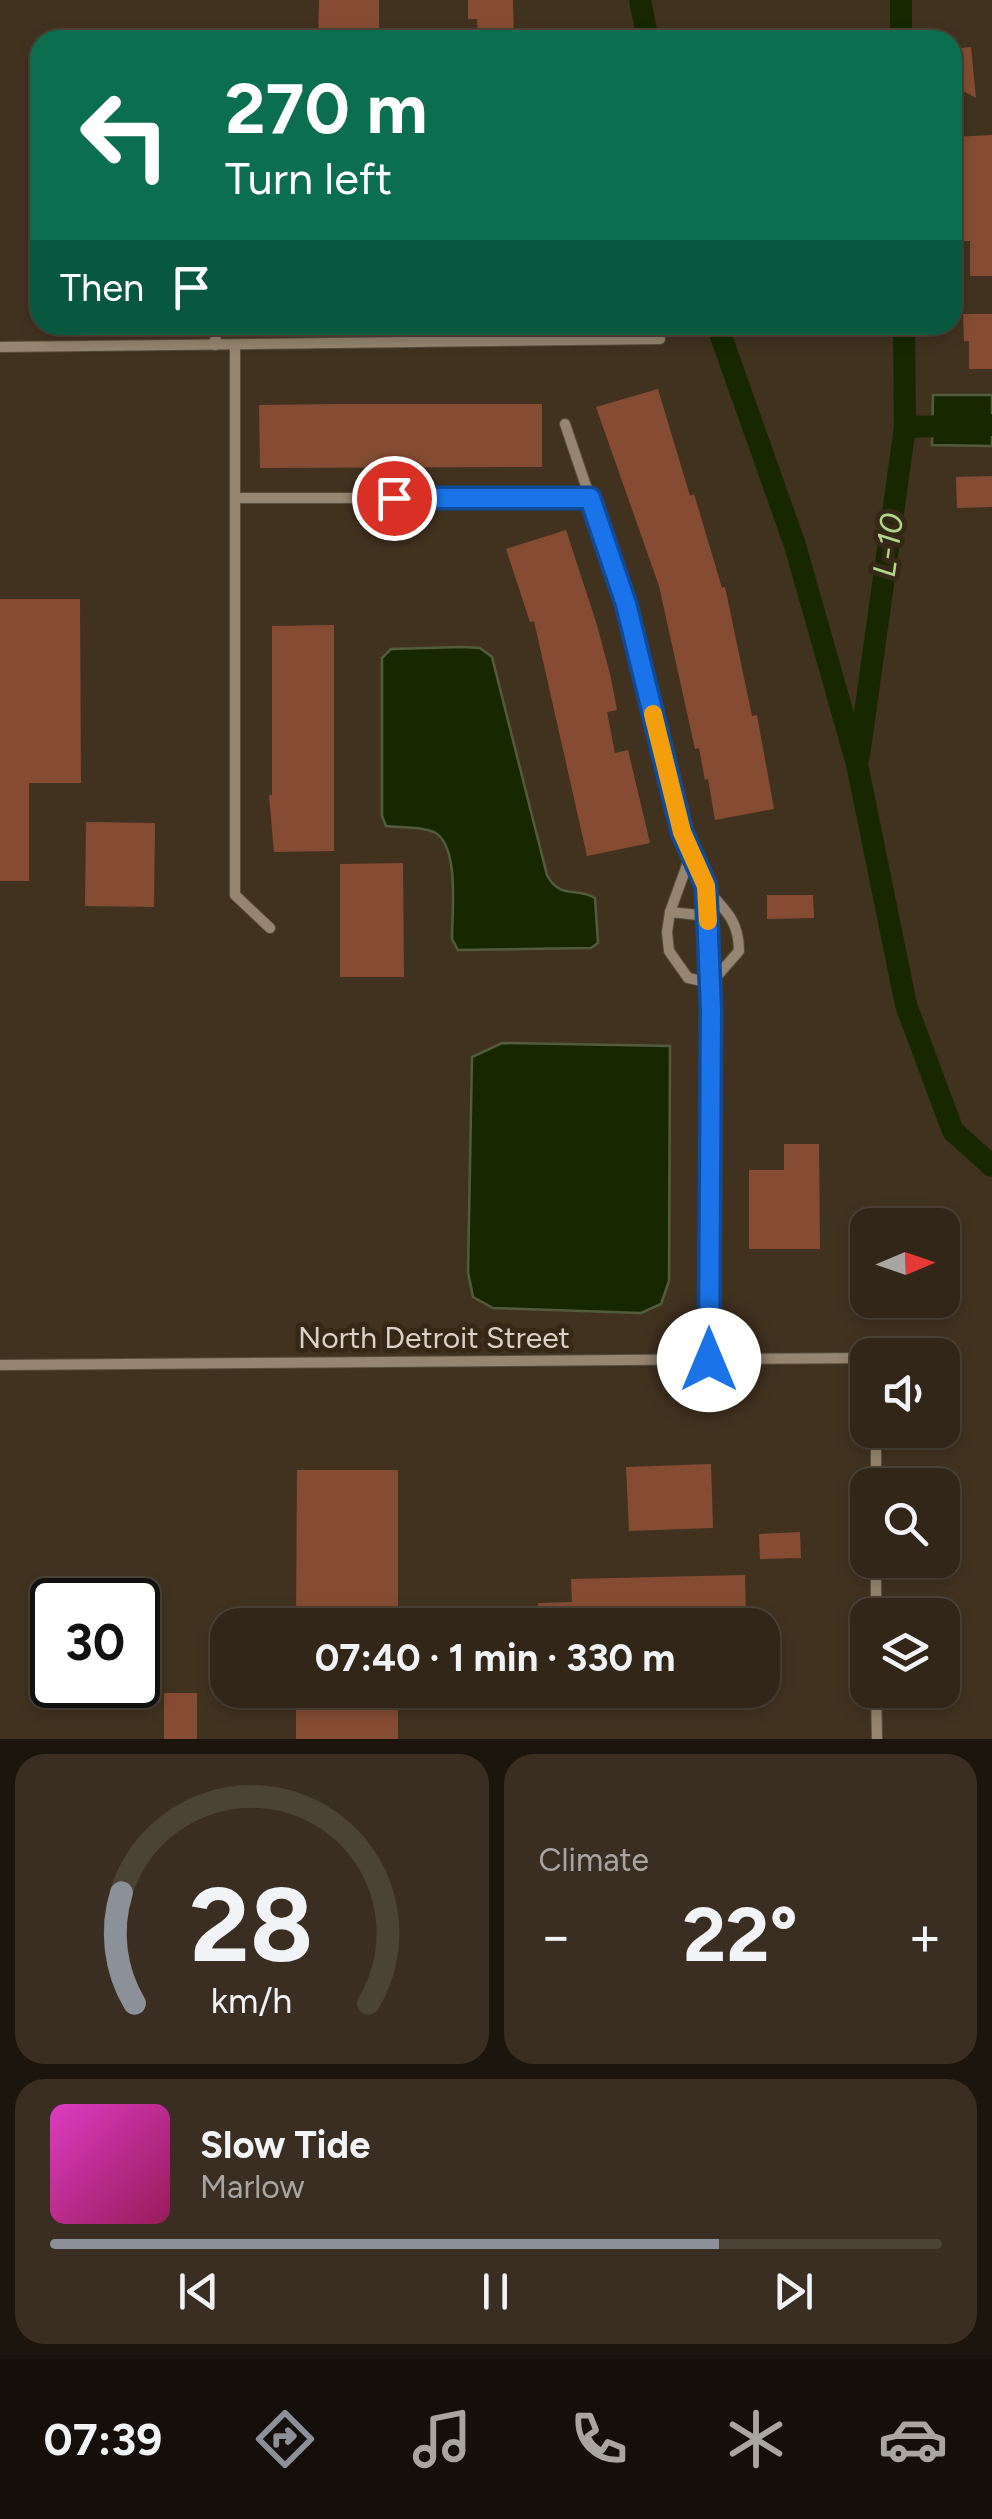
<!DOCTYPE html>
<html lang="en">
<head>
<meta charset="utf-8">
<style>
	body { margin:0; font-family:Figtree,sans-serif; background:#392e21; color:#f1f3f6; height:100vh; display:flex; flex-direction:column; font-size:38px; white-space:nowrap }
	* { box-sizing:border-box; margin:0 }
	p { font-size:32px; color:#a8a5a2 }
	.icon { flex:none; width:55px; height:55px; fill:none; stroke:currentColor; stroke-width:2; stroke-linecap:round; stroke-linejoin:round }
	.map { position:relative; height:1739px; overflow:hidden }
	.side { display:flex; flex-direction:column; gap:15px; padding:15px; background:#1b150d; flex:1 }
	.side>* { flex:none }
	.banner { position:absolute; left:30px; top:30px; width:932px; height:305px; border-radius:30px; box-shadow:0 5px 15px #0003,0 0 0 2px #4c4337; background:#0b6e4f; color:#fff; overflow:hidden }
	.needle { width:65px; rotate:88deg }
	.fabs { position:absolute; left:850px; top:1208px; display:grid; gap:20px }
	.fabs a { display:grid; place-items:center; width:110px; height:110px; border-radius:20px; background:#312618; box-shadow:0 5px 15px #0003,0 0 0 2px #4c4337; font-size:50px }
	.speed { position:absolute; left:30px; top:1578px; display:flex; gap:20px; font-size:50px; font-weight:700; text-align:center }
	.speed>* { display:grid; place-content:center; width:130px; height:130px; border-radius:50%; background:#312618; box-shadow:0 5px 15px #0003,0 0 0 2px #4c4337; line-height:1 }
	.speed .limit { border:5px solid #111; border-radius:15px; background:#fff; color:#111 }
	.pin { position:absolute; display:grid; place-items:center; width:85px; height:85px; color:#fff; margin:-42px; border:5px solid #fff; border-radius:50%; box-shadow:0 2px 10px #0007 }
	.me { position:absolute; width:110px; margin:-55px; rotate:0deg; stroke-linejoin:round; filter:drop-shadow(0 0 8px #0008) }
	.turn { display:flex; align-items:center; gap:35px; height:210px; padding:0 30px; font-size:45px }
	.turn .icon { width:130px; height:130px; stroke-width:2.5 }
	.turn b { display:block; font-size:70px; line-height:85px }
	.then { display:flex; align-items:center; height:95px; padding:0 30px; background:#0003; gap:20px; font-size:38px }
	.big { font-size:75px; font-weight:700; line-height:1.1 }
	.side .card { flex:1; display:flex; flex-direction:column; justify-content:center; gap:15px; min-width:0; padding:0 35px; border-radius:30px; background:#392e21 }
	.side .dial { align-items:center; gap:0 }
	.dial svg { height:260px; overflow:visible; fill:none; stroke:#4c4337; stroke-width:7; stroke-linecap:round; text-anchor:middle }
	.dial text { fill:#f1f3f6; stroke:none }
	.song { display:flex; align-items:center; gap:30px }
	.cover { width:120px; height:120px; border-radius:15px; background:linear-gradient(135deg,hsl(310 70% 55%),hsl(330 70% 35%)) }
	.played { height:10px; border-radius:5px; background:linear-gradient(90deg,#8c9099 75%,#4c4337 75%) }
	.keys { display:flex; justify-content:space-around; direction:ltr }
	.heat { display:flex; justify-content:space-between; align-items:center; font-size:55px; direction:ltr }
	.side .tiles { flex:1; display:grid; gap:15px; grid-template-columns:1fr 1fr }
	.card:last-child { grid-column:span 2 }
	.trip { position:absolute; left:210px; top:1608px; width:570px; height:100px; border-radius:30px; background:#312618; box-shadow:0 5px 15px #0003,0 0 0 2px #4c4337; font-weight:700; line-height:100px; text-align:center }
	.tabs { display:flex; height:160px; justify-content:space-around; align-items:center; background:#140f0a; color:#a8a5a2 }
	.tabs .icon { width:70px; height:70px }
	.tabs .on { color:#8c9099 }
	.tabs b { font-size:45px; color:#f1f3f6 }
	.map>svg:first-child { display:block }
</style>
</head>
<body>
<div class="map">
<svg width="992" height="1739" viewBox="0 0 992 1739">
	<rect width="100%" height="100%" fill="#413220"/>
	<g fill="#172800" stroke="#525b3c" stroke-width="2.5">
		<polygon points="933,395 992,395 992,446 932,445"/>
		<path d="M462,647l18,1 12,9 55,218c14,26 29,11 48,23l3,45 -7,5 -133,2 -6,-11c0,-26 8,-94 -18,-107 -14,-6 -34,-4 -48,-6l-4,-10v-158l9,-9z"/>
		<polygon points="502,1043 670,1046 669,1281 661,1304 641,1313 493,1308 473,1297 468,1272 472,1057"/>
	</g>
	<g fill="none" stroke-linecap="round" stroke-linejoin="round">
		<g stroke="#172800" stroke-width="22">
			<polyline points="640,0 648,40"/>
			<polyline points="901,0 901,40"/>
			<polyline points="717,325 795,545 857,764 906,1005 953,1131 992,1166"/>
			<polyline points="905,427 992,425"/>
			<polyline points="859,756 905,427 904,325"/>
		</g>
	</g>
	<g fill="#854c33">
		<polygon points="319,0 379,0 379,40 318,40"/>
		<polygon points="468,0 513,0 514,40 478,40 477,19 468,19"/>
		<polygon points="971,47 976,98 954,86 952,49"/>
		<polygon points="992,135 992,276 970,276 970,241 956,241 952,137"/>
		<polygon points="963,314 992,314 992,369 969,369 969,341 964,341"/>
		<polygon points="658,389 690,496 694,494 722,588 725,587 752,716 757,715 774,809 715,820 708,779 705,780 699,748 695,749 659,586 596,407"/>
		<polygon points="336,404 542,404 542,467 260,468 259,405"/>
		<polygon points="992,476 992,507 957,508 956,477"/>
		<polygon points="566,530 597,625 611,678 617,710 607,712 615,753 628,750 650,843 587,856 534,621 530,622 506,549"/>
		<polygon points="0,599 80,599 81,783 29,783 29,881 0,881"/>
		<polygon points="334,625 334,851 274,852 269,795 272,795 272,626"/>
		<polygon points="86,822 155,823 154,907 85,906"/>
		<polygon points="403,863 404,977 340,977 340,864"/>
		<polygon points="767,895 813,895 814,918 767,919"/>
		<polygon points="784,1144 819,1144 820,1249 749,1249 749,1170 784,1170"/>
		<polygon points="711,1464 713,1528 629,1531 626,1467"/>
		<polygon points="297,1470 398,1470 398,1625 296,1625"/>
		<polygon points="800,1532 801,1558 760,1559 759,1534"/>
		<polygon points="745,1575 746,1618 670,1619 670,1625 539,1625 538,1603 572,1602 571,1579"/>
		<rect x="296" y="1690" width="102" height="49"/>
		<rect x="164" y="1693" width="33" height="46"/>
	</g>
	<g fill="none" stroke-linecap="round" stroke-linejoin="round">
		<g stroke="#594e3d" stroke-width="12">
			<g id="street">
				<polyline points="215,345 216,325"/>
				<polyline points="235,345 235,895 270,928"/>
				<polyline points="0,347 660,339"/>
				<polyline points="565,424 626,604 683,832 706,887 711,1010 709,1359"/>
				<polyline points="236,498 590,498"/>
				<path d="M691,854l-21,58 -3,20 2,19 19,27 23,5 28,-32c0,-29 -13,-41 -32,-61"/>
				<polyline points="670,912 708,916"/>
				<polyline points="0,1365 868,1358"/>
				<polyline points="876,1430 876,1485"/>
				<polyline points="876,1560 876,1615"/>
				<polyline points="876,1690 877,1739"/>
			</g>
		</g>
		<use href="#street" stroke="#968570" stroke-width="10"/>
	</g>
	<g fill="none" stroke-linecap="round" stroke-linejoin="round">
		<g stroke="#114b97" stroke-width="25">
			<polyline id="route" points="394,498 590,498 626,604 682,832 706,886 711,1010 709,1360"/>
		</g>
		<use href="#route" stroke="#1a73e8" stroke-width="18"/>
		<polyline stroke="#f59e0b" stroke-width="18" points="653,714 682,832 706,886 708,921"/>
	</g>
	<g text-anchor="middle" dominant-baseline="central" stroke-width="10" stroke-linejoin="round" paint-order="stroke">
		<g font-size="30" fill="#dbd2c7" stroke="#362816">
			<text x="434" y="1337">North Detroit Street</text>
		</g>
		<g font-size="32" font-style="italic" fill="#b1d886" stroke="#362816">
			<text transform="translate(888 545) rotate(-82)">L-10</text>
		</g>
	</g>
</svg>
<div class="fabs">
<a><svg class="needle" viewBox="-14 -14 28 28"><path d="M0-13l5 13h-10z" fill="#e53935"/><path d="M0 13l5-13h-10z" fill="#a8a5a2"/></svg></a>
<a><svg class="icon" aria-label="sound" viewBox="0 0 24 24"><path d="M4 9h4l5-4v14l-5-4H4zM17 9q2 3 0 6"/></svg></a>
<a><svg class="icon" aria-label="search" viewBox="0 0 24 24"><circle cx="10" cy="10" r="6"/><path d="M15 15l6 6"/></svg></a>
<a><svg class="icon" aria-label="layers" viewBox="0 0 24 24"><path d="M12 4l9 5-9 5-9-5zM3 14l9 5 9-5"/></svg></a>
</div>
<div class="speed"><div class="limit">30</div></div>
<div class="pin" style="left:394px;top:498px;background:#d93025"><svg class="icon" aria-label="arrive" viewBox="0 0 24 24"><path d="M6 21V4h12l-3 4 3 4H6"/></svg></div>
<svg class="me" style="left:709px;top:1360px" viewBox="-20 -20 40 40"><circle r="19" fill="#fff"/><path d="M0-13L10 11 0 6-10 11z" fill="#1a73e8"/></svg>
<div class="trip">07:40 · 1 min · 330 m</div>
<div class="banner">
<div class="turn"><svg class="icon" aria-label="left" viewBox="0 0 24 24"><path d="M17 20v-9H6M10 6l-5 5 5 5"/></svg><div><b>270 m</b>Turn left</div></div>
<div class="then">Then<svg class="icon" aria-label="arrive" viewBox="0 0 24 24"><path d="M6 21V4h12l-3 4 3 4H6"/></svg></div>
</div>
</div>
<section class="side">
<div class="tiles">
<div class="card dial"><svg viewBox="0 0 100 80">
<path d="M14 69A42 42 0 1 1 86 69"/>
<path d="M14 69A42 42 0 0 1 10 35" stroke="#8c9099"/>
<text x="50" y="56" font-size="32" font-weight="700">28</text>
<text x="50" y="72" font-size="11">km/h</text>
</svg></div>
<div class="card"><p>Climate</p>
<div class="heat"><a>−</a><b class="big">22°</b><a>+</a></div>
</div>
<div class="card">
<div class="song"><i class="cover"></i><div><b>Slow Tide</b><p>Marlow</p></div></div>
<div class="played"></div>
<div class="keys"><svg class="icon" aria-label="previous" viewBox="0 0 24 24"><path d="M18 5L8 12l10 7zM5 5v14"/></svg><svg class="icon" aria-label="pause" viewBox="0 0 24 24"><path d="M8 5v14M16 5v14"/></svg><svg class="icon" aria-label="next" viewBox="0 0 24 24"><path d="M6 5l10 7-10 7zM19 5v14"/></svg></div>
</div>
</div>
</section>
<nav class="tabs">
<b>07:39</b>
<svg class="icon on" aria-label="directions" viewBox="0 0 24 24"><path d="M12 3l9 9-9 9-9-9zM9 14v-3h6M13 9l2 2-2 2"/></svg>
<svg class="icon" aria-label="music" viewBox="0 0 24 24"><path d="M9 18V5l10-2v13"/><circle cx="6" cy="18" r="3"/><circle cx="16" cy="16" r="3"/></svg>
<svg class="icon" aria-label="phone" viewBox="0 0 24 24"><path d="M5 4h4l2 5-3 2q2 4 5 5l2-3 5 2v4C11 20 4 13 5 4z"/></svg>
<svg class="icon" aria-label="climate" viewBox="0 0 24 24"><path d="M12 3v18M4 7l16 10M4 17L20 7"/></svg>
<svg class="icon" aria-label="car" viewBox="0 0 24 24"><path d="M5 17H2v-5l4-1 3-4h7l3 4 3 1v5h-3M9 17h6M6 11h13"/><circle cx="7" cy="17" r="2"/><circle cx="17" cy="17" r="2"/></svg>
</nav>
</body>
</html>
